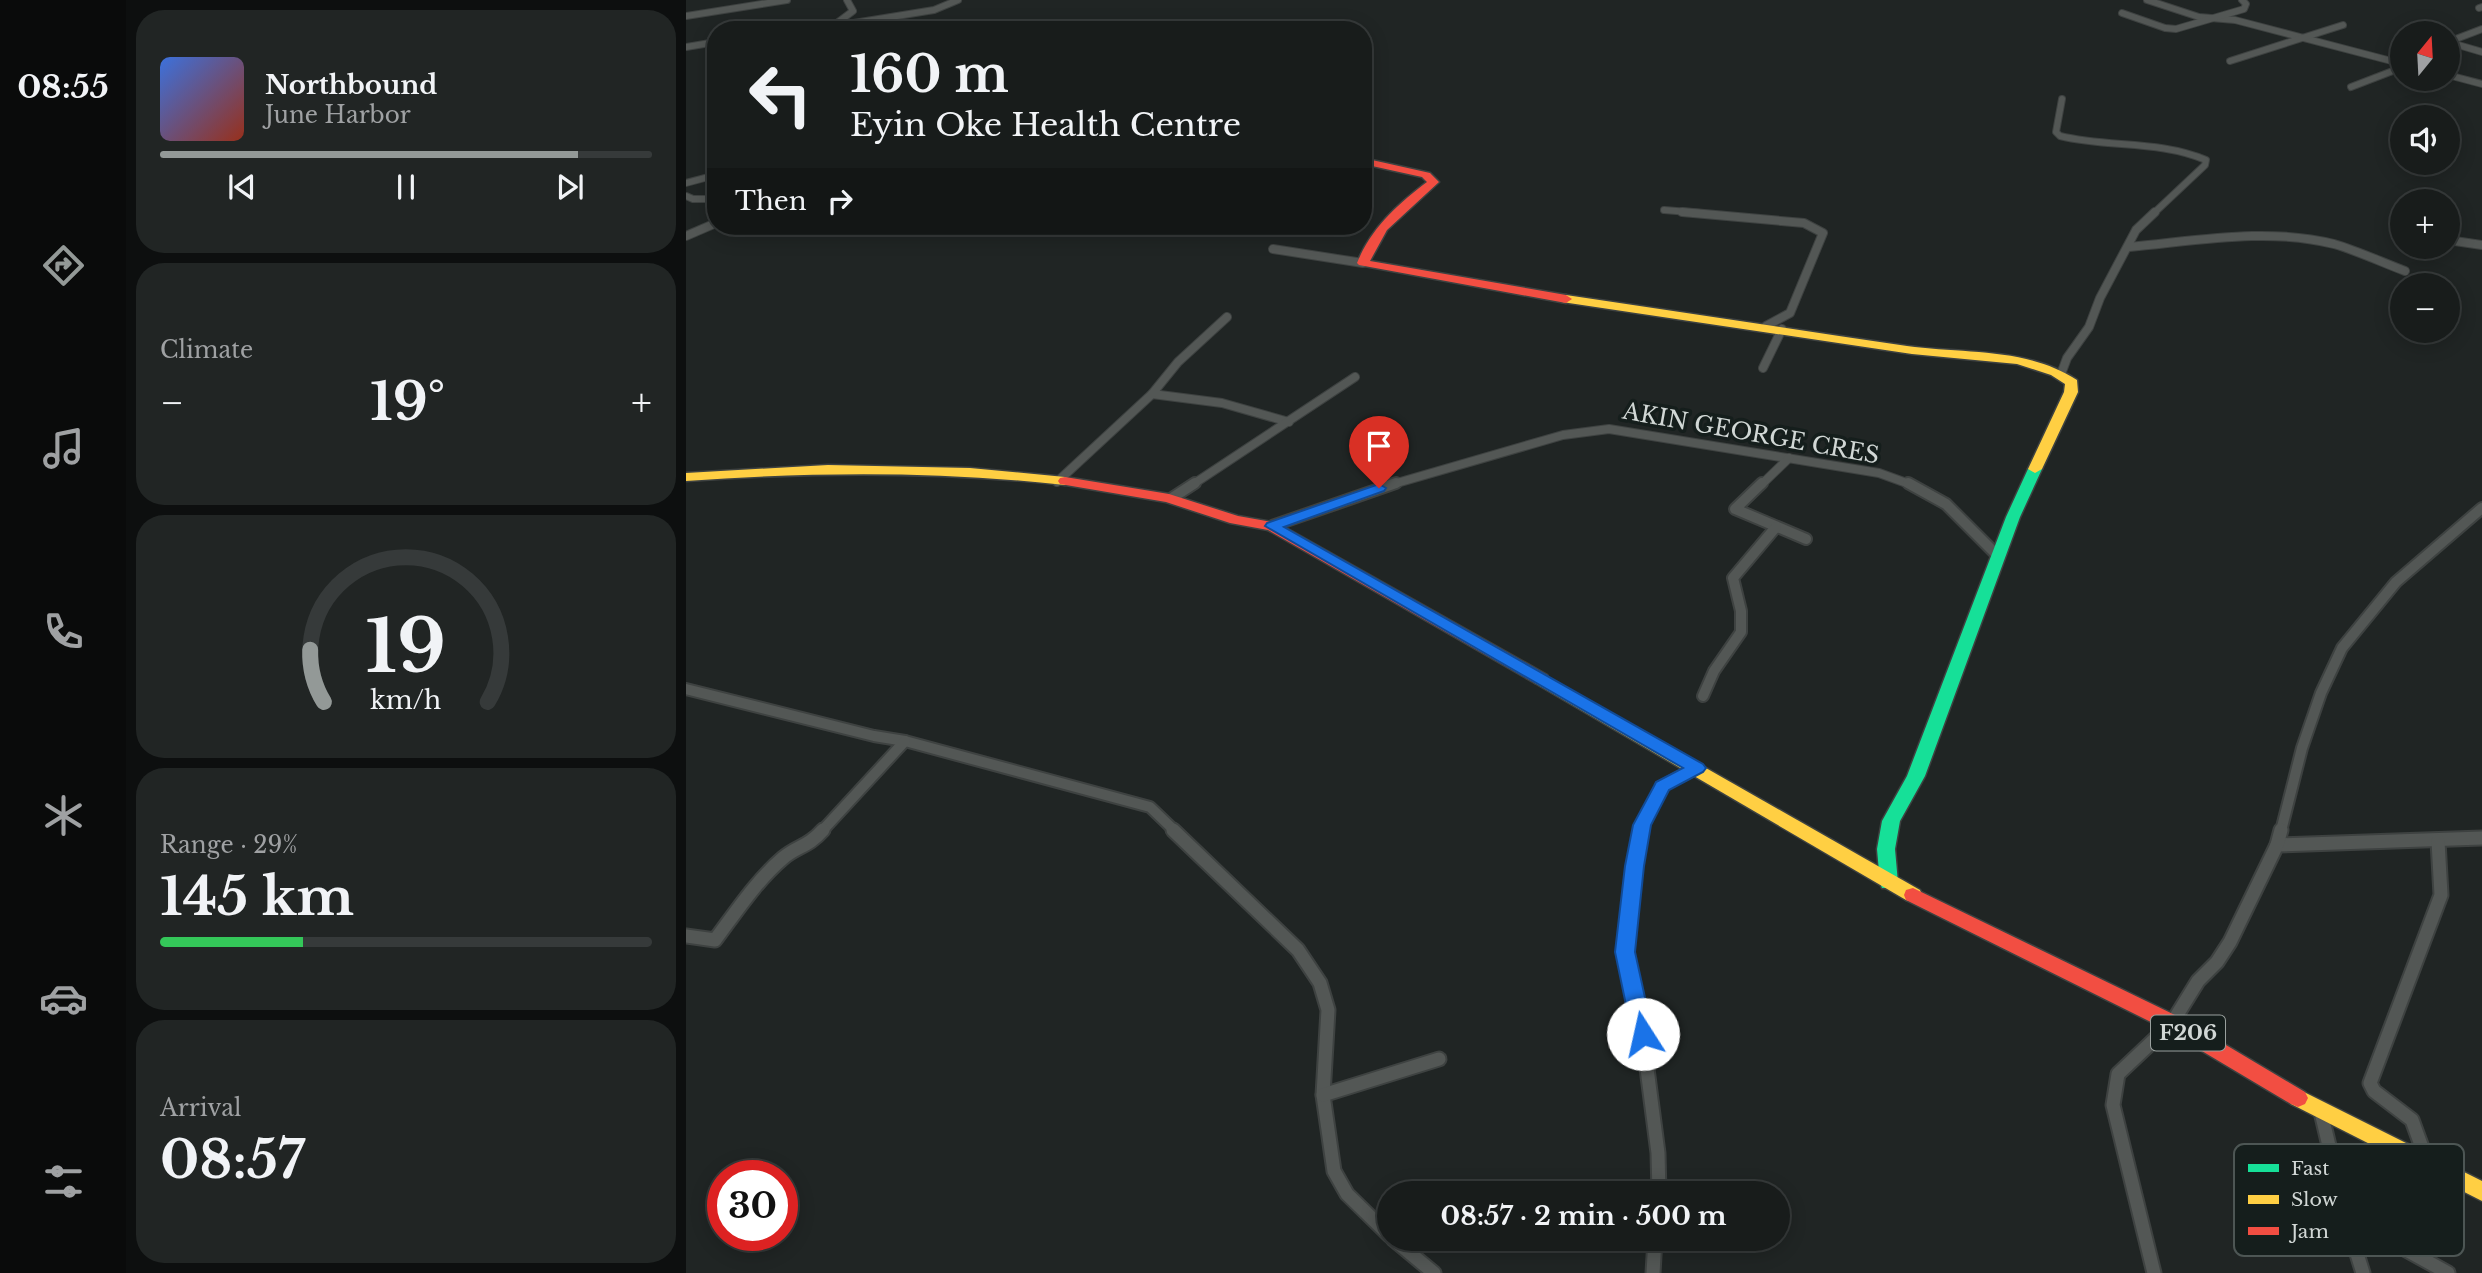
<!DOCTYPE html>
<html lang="en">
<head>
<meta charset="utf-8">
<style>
	body { margin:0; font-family:"Libre Baskerville",serif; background:#212524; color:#f1f3f6; height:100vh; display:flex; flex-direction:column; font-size:26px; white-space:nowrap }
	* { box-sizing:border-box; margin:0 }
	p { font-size:23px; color:#9fa1a3 }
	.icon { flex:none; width:38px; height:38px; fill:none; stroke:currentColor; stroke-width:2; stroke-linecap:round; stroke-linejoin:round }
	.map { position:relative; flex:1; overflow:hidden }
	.drawer { display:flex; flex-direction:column; gap:10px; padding:10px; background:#0d0f0f; width:560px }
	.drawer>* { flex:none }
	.hud { position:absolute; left:21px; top:21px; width:665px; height:214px; border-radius:28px; box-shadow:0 4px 18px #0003,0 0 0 2px #363a3a; background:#181c1b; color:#f1f3f6; overflow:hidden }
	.needle { width:46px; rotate:18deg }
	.controls { position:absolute; left:1704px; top:21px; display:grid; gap:14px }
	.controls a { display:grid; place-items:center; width:70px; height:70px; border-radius:50%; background:#181c1b; box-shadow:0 4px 18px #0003,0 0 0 2px #363a3a; font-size:35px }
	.speed { position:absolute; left:21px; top:1160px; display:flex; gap:14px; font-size:35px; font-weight:700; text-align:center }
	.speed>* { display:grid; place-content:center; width:91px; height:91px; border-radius:50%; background:#181c1b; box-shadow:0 4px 18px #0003,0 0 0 2px #363a3a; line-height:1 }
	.speed .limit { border:10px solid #d22; background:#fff; color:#111 }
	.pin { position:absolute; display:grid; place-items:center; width:60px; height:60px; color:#fff; margin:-72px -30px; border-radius:50% 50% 50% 0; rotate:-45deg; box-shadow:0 0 7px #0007 }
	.pin .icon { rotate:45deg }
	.me { position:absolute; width:77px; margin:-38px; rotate:350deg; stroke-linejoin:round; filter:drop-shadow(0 0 5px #0008) }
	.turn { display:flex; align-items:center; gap:24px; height:147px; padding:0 28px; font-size:32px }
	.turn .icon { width:91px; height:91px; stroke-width:2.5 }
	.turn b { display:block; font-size:49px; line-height:60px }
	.then { display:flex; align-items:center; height:66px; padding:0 28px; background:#0003; gap:14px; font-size:26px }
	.big { font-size:52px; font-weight:800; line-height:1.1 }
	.drawer .card { flex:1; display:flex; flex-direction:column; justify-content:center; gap:10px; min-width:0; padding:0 24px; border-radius:28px; background:#212524 }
	.drawer .dial { align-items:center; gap:0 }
	.dial svg { height:182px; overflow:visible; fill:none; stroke:#363a3a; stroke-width:7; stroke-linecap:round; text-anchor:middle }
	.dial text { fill:#f1f3f6; stroke:none }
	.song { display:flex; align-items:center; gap:21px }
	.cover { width:84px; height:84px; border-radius:10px; background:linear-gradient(135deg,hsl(220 70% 55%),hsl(10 70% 35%)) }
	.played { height:7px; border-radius:4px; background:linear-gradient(90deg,#939997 85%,#363a3a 85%) }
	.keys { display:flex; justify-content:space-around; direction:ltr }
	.heat { display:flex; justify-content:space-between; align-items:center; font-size:38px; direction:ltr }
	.charge { height:10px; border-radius:5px; background:linear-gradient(90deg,#34c759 29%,#363a3a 0) }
	.trip { position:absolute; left:691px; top:1181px; width:413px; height:70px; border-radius:35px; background:#181c1b; box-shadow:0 4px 18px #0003,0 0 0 2px #363a3a; font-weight:800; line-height:70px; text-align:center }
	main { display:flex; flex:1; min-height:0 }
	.menu { display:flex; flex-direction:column; width:126px; justify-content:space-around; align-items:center; background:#0a0b0b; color:#9fa1a3 }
	.menu .icon { width:49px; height:49px }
	.menu .on { color:#939997 }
	.menu b { font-size:32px; color:#f1f3f6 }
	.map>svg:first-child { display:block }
</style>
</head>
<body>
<main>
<nav class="menu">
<b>08:55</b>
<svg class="icon on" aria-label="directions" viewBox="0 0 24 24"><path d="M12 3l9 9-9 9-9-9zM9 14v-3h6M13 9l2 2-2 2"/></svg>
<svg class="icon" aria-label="music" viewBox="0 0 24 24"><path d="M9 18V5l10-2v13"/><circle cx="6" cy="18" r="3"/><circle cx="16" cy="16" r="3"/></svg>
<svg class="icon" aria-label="phone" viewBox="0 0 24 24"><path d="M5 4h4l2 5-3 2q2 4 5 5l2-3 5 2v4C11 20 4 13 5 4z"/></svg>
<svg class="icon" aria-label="climate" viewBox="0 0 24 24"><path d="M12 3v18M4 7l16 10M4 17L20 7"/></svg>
<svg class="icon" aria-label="car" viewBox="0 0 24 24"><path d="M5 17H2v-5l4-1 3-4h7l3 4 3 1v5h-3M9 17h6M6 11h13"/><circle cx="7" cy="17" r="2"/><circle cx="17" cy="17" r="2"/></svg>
<svg class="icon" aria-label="filters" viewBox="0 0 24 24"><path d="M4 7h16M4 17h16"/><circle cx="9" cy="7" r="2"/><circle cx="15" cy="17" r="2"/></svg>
</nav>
<section class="drawer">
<div class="card">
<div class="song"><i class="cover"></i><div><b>Northbound</b><p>June Harbor</p></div></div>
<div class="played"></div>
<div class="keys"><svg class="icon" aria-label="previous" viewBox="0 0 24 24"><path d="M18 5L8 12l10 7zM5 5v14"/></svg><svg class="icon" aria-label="pause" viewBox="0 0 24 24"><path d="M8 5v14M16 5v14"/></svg><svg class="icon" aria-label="next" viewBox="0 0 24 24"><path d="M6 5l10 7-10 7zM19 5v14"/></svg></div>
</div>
<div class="card"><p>Climate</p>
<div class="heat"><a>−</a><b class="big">19°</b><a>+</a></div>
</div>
<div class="card dial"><svg viewBox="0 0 100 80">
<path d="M14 69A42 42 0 1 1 86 69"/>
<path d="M14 69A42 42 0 0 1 8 46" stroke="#939997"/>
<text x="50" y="56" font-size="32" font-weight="700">19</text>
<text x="50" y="72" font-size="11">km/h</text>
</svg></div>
<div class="card"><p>Range · 29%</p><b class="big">145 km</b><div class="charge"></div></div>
<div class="card"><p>Arrival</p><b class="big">08:57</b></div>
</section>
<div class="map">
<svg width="1796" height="1273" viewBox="0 0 1796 1273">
	<rect width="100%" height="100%" fill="#202524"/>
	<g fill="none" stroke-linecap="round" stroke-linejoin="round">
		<g stroke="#3e4241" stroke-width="8">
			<g id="street-far3">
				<polyline points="1461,0 1513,17 1549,20 1717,64"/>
				<polyline points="1793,8 1796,7"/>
				<polyline points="1436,13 1479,28 1490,29 1558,9 1560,4 1556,0"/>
				<polyline points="0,16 101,0"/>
				<polyline points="143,27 248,10 272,0"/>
				<polyline points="119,30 151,23 167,11 161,0"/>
				<polyline points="1762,42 1796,29"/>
				<polyline points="1762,42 1796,52"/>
				<polyline points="0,47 30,42"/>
				<polyline points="1544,61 1657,25"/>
				<polyline points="1762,75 1796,84"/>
				<polyline points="1665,87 1717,67"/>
				<path d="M1376,99l-6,33 4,4c49,12 99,4 146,24l-1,5 -51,48"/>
				<polyline points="0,183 30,175"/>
				<polyline points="0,196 7,199 30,199"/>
				<polyline points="978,210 1015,213"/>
			</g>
		</g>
		<g stroke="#3e4241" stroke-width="10">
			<g id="street-far2">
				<polyline points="996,212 1118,223 1137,233 1104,313 1080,326"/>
				<polyline points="0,236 30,223"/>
				<polyline points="1762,240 1796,245"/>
				<path d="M1443,247c67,-6 138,-20 205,-3 24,7 47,18 71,27"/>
				<polyline points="587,249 677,263"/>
				<polyline points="1077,368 1096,329"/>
				<polyline points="1375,374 1381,358 1403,327 1414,298 1450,230 1469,212"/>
				<polyline points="466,394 536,403 603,422"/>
				<polyline points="371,482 466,394 492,362 541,317"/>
				<polyline points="506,485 669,377"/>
				<polyline points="704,485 877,435 923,429 1193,473 1226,485"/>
				<polyline points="1075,485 1103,458"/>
			</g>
		</g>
		<g stroke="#3e4241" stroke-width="14">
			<g id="street-far1">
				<polyline points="1076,483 1049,509 1120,539"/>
				<polyline points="1222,483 1260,504 1313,557"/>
				<polyline points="486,498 509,483"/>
				<polyline points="586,526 710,483"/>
				<polyline points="0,689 188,736 219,741 464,807 489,831"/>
				<polyline points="1017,696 1028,671 1055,632 1055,611 1047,578 1090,527"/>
				<polyline points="136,831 219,741"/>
				<polyline points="955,831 976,786 1011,768"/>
				<polyline points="1595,831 1616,748 1635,693 1656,648 1710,582 1796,508"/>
			</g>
		</g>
		<g stroke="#3e4241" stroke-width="17">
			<g id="street">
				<polyline points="487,830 612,950 634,983 642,1010 637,1095 648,1171 661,1194 704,1236"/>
				<polyline points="955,830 948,866 939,952 954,1015 972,1153 973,1194"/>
				<polyline points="1591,845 1796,838"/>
				<path d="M0,936l29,4c21,-28 41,-59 68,-82 14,-12 25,-11 40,-28"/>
				<polyline points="637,1095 753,1059"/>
				<polyline points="1635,1112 1661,1222 1677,1273"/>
				<polyline points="1742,1164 1726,1120 1688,1091 1684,1083 1755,895 1752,841"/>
				<polyline points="1661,1222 1695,1236 1762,1273"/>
				<polyline points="707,1239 748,1273"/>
				<polyline points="967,1273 969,1239"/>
				<polyline points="1468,1273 1427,1105 1432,1074 1486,1023 1512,981 1531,962 1544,942 1591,845 1595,830"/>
			</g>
		</g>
		<g stroke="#3e4241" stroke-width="3">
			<polygon id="fast" points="1349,465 1356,469 1334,517 1239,776 1214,821 1209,849 1212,883 1210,888 1196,888 1194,883 1191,849 1196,821 1221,776 1320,517 1342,469"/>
		</g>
		<g stroke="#3e4241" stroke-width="3">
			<g id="slow">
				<path d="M880,295c114,17 227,34 341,51 57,8 120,1 170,34l1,12 -36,77 -7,4 -7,-4 36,-77 1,-8 -14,-9 -34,-11 -105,-10 -350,-52v-6z"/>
				<path d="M142,465l142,3 95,9 7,4 -7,4c-127,-14 -252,-13 -379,-4v-8z"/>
				<polygon points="855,674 1234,890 1236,895 1234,900 1227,902 1220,900 849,683 847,679 849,675"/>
				<polygon points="1612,1089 1796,1181 1796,1201 1605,1104 1602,1098 1605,1092"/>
			</g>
		</g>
		<g stroke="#3e4241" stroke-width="3">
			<g id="jam">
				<path d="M677,158l67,15 9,9 -52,48 -17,31 196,34 6,4 -6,4 -207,-38 -2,-2c14,-35 41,-59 70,-81l-5,-5 -59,-13z"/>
				<polygon points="379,477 483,494 552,516 591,523 861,675 863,679 855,684 849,683 582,530 544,523 480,502 374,484 372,481 374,478"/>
				<polygon points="1227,888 1493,1017 1619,1092 1622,1098 1619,1104 1612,1107 1605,1104 1479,1029 1220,900 1218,895 1220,890"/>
			</g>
		</g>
		<use href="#street-far3" stroke="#535755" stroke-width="6"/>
		<use href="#street-far2" stroke="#535755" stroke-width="8"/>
		<use href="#street-far1" stroke="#535755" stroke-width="10"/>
		<use href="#street" stroke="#535755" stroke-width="13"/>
		<use href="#fast" fill="#16e098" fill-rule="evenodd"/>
		<use href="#slow" fill="#ffcf43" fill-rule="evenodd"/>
		<use href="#jam" fill="#f24e42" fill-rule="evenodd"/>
	</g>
	<polygon fill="#1a73e8" stroke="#114b97" stroke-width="2" points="693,484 700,488 698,491 598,527 1017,764 1020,768 1017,772 983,790 965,825 958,866 949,952 967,1034 964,1040 957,1042 949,1040 946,1034 929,952 939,866 947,825 968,786 970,782 997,768 579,526 581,523"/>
	<g text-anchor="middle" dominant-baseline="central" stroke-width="7" stroke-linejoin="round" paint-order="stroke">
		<rect fill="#151e1c" stroke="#99a09e" stroke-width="2" x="1465" y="1015.5" width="74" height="35" rx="5"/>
		<g font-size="21" font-weight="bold" fill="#d1d7d5">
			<text x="1502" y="1033">F206</text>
		</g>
		<g font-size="23" fill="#d1d7d5" stroke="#151e1c">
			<text transform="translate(1065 433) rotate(10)">AKIN GEORGE CRES</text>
		</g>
	</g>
	<rect x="1548" y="1144" width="230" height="112" rx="10" fill="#151e1c" stroke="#4d5654" stroke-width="2"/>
	<rect x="1562" y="1164" width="31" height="8" fill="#16e098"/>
	<rect x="1562" y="1195" width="31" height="9" fill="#ffcf43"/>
	<rect x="1562" y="1227" width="31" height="8" fill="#f24e42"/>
	<g font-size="19" fill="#d1d7d5">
		<text x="1605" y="1175">Fast</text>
		<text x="1605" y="1206">Slow</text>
		<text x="1605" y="1238">Jam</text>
	</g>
</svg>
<div class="controls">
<a><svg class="needle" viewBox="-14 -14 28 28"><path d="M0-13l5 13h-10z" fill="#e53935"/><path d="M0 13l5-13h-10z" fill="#9fa1a3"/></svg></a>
<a><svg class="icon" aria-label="sound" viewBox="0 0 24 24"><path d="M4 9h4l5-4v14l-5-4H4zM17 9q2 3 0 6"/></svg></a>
<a>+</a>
<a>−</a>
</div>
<div class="speed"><div class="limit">30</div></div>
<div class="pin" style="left:693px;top:488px;background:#d93025"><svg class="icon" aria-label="arrive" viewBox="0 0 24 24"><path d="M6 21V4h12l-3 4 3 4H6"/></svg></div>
<svg class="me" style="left:957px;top:1034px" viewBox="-20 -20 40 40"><circle r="19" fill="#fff"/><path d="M0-13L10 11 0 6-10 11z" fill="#1a73e8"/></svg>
<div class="trip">08:57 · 2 min · 500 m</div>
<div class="hud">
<div class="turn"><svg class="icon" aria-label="left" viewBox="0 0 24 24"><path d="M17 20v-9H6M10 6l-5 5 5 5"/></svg><div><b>160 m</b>Eyin Oke Health Centre</div></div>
<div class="then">Then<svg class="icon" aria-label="right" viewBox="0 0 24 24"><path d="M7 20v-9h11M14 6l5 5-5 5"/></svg></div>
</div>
</div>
</main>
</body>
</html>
